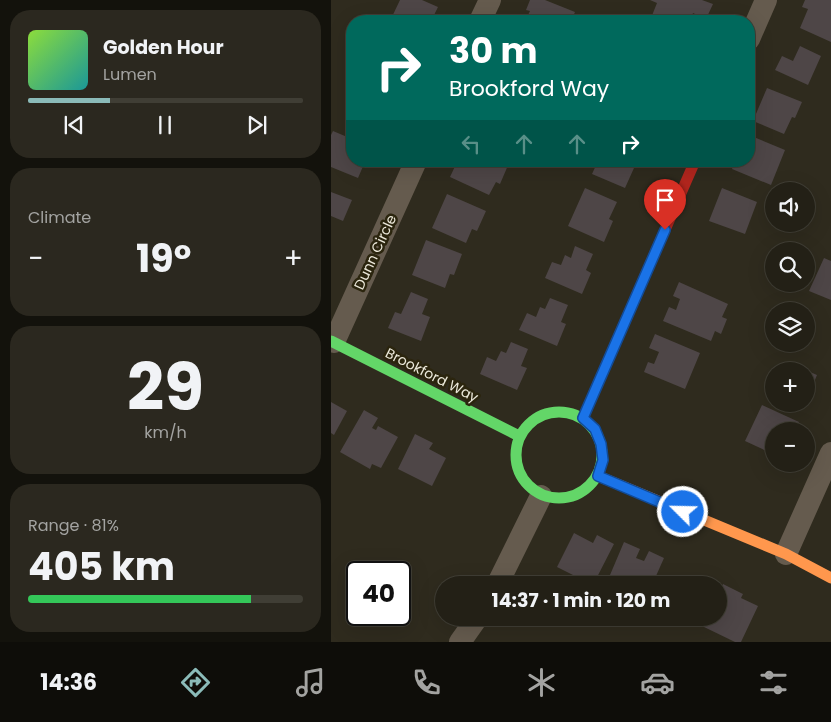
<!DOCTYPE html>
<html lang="en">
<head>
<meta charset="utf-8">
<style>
	body { margin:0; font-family:Poppins,sans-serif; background:#2b281f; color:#f1f3f6; height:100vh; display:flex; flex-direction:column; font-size:19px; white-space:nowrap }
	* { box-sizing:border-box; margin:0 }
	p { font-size:16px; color:#a3a3a1 }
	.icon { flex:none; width:28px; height:28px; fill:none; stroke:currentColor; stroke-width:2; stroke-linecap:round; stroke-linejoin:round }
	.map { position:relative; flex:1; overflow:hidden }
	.panel { display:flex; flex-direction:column; gap:10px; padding:10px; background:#13120c; width:331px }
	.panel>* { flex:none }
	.banner { position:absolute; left:15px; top:15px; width:409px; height:152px; border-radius:20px; box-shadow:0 5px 20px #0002,0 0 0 1px #403e35; background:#00695c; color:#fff; overflow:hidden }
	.tools { position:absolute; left:434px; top:182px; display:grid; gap:10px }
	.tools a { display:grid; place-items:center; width:50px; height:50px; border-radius:50%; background:#232016; box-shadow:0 5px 20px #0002,0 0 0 1px #403e35; font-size:25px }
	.speed { position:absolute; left:15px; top:561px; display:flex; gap:10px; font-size:25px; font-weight:700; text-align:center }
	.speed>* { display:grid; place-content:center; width:65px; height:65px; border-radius:50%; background:#232016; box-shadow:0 5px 20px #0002,0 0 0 1px #403e35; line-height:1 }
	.speed .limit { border:2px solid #111; border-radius:8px; background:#fff; color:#111 }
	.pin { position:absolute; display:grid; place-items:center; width:42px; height:42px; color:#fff; margin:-51px -21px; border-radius:50% 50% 50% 0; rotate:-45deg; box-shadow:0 0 5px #0007 }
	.pin .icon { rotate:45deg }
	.me { position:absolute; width:55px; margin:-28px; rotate:293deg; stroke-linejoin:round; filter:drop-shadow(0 0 4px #0008) }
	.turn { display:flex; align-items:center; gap:18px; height:105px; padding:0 20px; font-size:22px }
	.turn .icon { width:65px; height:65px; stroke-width:2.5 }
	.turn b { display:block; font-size:35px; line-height:42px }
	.lanes { display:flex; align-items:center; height:48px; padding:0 20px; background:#0003; justify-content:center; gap:25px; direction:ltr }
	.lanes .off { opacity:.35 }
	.big { font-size:38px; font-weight:700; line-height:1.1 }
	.panel .card { flex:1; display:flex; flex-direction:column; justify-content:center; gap:8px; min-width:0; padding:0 18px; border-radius:20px; background:#2b281f }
	.panel .dial { align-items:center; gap:0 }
	.dial b { font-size:65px; line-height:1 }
	.song { display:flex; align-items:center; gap:15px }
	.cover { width:60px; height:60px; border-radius:8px; background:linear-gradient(135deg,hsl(90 70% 55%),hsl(180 70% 35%)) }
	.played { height:5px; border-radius:2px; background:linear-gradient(90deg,#8bbbb9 30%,#403e35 30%) }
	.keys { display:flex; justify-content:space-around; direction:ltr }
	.heat { display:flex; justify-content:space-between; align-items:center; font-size:28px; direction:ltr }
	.charge { height:8px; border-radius:4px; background:linear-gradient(90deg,#34c759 81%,#403e35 0) }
	.trip { position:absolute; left:104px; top:576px; width:292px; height:50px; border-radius:25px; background:#232016; box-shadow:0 5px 20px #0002,0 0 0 1px #403e35; font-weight:700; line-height:50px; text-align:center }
	.menu { display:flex; height:80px; justify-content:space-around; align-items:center; background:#0e0d09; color:#a3a3a1 }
	.menu .icon { width:35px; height:35px }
	.menu .current { color:#8bbbb9 }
	.menu b { font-size:22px; color:#f1f3f6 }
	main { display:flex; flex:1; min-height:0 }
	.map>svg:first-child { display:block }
</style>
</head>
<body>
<main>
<section class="panel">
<div class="card">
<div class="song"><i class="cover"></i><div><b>Golden Hour</b><p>Lumen</p></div></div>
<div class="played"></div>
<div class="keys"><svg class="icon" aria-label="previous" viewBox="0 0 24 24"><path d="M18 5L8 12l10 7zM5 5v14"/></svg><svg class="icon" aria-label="pause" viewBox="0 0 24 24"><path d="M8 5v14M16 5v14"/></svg><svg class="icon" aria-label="next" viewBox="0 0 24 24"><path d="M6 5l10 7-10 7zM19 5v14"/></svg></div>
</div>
<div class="card"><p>Climate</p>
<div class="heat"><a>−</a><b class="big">19°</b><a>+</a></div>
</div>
<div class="card dial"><b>29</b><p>km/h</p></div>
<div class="card"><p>Range · 81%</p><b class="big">405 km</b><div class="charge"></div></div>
</section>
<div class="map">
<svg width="500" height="642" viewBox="0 0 500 642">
	<rect width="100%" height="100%" fill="#2f2b1e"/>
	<g fill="#4e4647">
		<polygon points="69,0 91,0 107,7 100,21 97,20 96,21 59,21"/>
		<polygon points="199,0 214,0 244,12 240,21 194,21 199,11 195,10"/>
		<polygon points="319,0 371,0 382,4 375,19 362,13 359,21 327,21 320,18 326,3"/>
		<polygon points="474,0 500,0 500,42 469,28 477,9 471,7"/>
		<polygon points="469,46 490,56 477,85 444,70 451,56 462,61"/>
		<polygon points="436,88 471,102 464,118 461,117 453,134 422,121"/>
		<polygon points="2,131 21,139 21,161 39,161 37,166 33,164 27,178 0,167 0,135"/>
		<polygon points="418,135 454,150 440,185 401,169 404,161 418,161"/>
		<polygon points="132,161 175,161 178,163 169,184 165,182 158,195 119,177 126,162 131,165"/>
		<polygon points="267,161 302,161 299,166 303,168 294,188 261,174"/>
		<polygon points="254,188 286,202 278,219 282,221 273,242 237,226"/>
		<polygon points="391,188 426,202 414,234 378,221"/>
		<polygon points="0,192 21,200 12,221 0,216"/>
		<polygon points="116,194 155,211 146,231 141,229 135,243 101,228"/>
		<polygon points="95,240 131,254 123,275 119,274 114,288 81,275"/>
		<polygon points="244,246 262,254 255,270 260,273 251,294 214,278 221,262 230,265 234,255 240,258"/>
		<polygon points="493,258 500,261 500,300 478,291"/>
		<polygon points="348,282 397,304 391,317 396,319 390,334 384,331 380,341 332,321 338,307 345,310 349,299 342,296"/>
		<polygon points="80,292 97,299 91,314 99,317 90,341 57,328 64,312 70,314"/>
		<polygon points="219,298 237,305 230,322 235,324 226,346 188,330 196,313 205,317 209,307 214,309"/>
		<polygon points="324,334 369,353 354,389 313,372 317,362 323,364 328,352 318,348"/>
		<polygon points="180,342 197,349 190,366 196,368 186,390 149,374 156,357 165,361 170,351 175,353"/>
		<polygon points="458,363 486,375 478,394 475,393 475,371 454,371"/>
		<polygon points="0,402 16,411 3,435 0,433"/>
		<polygon points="431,405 468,422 464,431 442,431 442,454 414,441"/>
		<polygon points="33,410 47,418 41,428 45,430 47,426 67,437 50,468 41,464 39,469 9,452"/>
		<polygon points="84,434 102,443 98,449 115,458 101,486 67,469"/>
		<polygon points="243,533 262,543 266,535 283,544 262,585 226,567"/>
		<polygon points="293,542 309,549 305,558 313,561 318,551 333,558 321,585 301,585 279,575"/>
		<polygon points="392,584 412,594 410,598 427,606 410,642 404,642 371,626 376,618 388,618 388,594"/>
	</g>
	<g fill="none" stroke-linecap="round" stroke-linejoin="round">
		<g stroke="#655b4e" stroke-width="22">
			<polyline points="149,21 159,0"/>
			<polyline points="418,39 435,0"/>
			<polyline points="3,342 85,161"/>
			<polyline points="455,554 500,453"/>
			<polyline points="166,585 210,496"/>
			<polyline points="129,642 146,618"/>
		</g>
		<g stroke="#63d668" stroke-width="11">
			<polyline points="0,341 188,436"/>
			<circle cx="228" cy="455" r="43"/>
		</g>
		<polyline stroke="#ff974d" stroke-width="11" points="267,476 455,554 500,578"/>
		<polyline stroke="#b3261e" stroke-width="11" points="252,418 364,161"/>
	</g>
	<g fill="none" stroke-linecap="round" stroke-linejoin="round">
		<g stroke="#114b97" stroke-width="12">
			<polyline id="route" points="334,230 252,418 264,429 270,444 272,460 267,476 352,512"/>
		</g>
		<use href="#route" stroke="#1a73e8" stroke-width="9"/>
	</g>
	<g text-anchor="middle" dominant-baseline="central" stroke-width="5" stroke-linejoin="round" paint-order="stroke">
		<g font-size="14" fill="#ece9db" stroke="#2b250e">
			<text transform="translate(44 252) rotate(-65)">Dunn Circle</text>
			<text transform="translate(101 375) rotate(27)">Brookford Way</text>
		</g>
	</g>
</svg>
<div class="tools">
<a><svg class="icon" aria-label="sound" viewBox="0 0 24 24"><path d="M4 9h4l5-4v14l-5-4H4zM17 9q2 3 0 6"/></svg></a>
<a><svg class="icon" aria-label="search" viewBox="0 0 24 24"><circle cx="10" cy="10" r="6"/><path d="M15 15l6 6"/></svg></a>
<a><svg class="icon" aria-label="layers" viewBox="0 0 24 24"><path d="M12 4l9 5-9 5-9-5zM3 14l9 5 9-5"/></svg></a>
<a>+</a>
<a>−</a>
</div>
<div class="speed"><div class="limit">40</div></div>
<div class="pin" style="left:334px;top:230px;background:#d93025"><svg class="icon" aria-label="arrive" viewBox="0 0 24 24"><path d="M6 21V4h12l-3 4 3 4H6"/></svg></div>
<svg class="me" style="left:352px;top:512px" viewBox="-20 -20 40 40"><circle r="17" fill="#1a73e8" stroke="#fff" stroke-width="3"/><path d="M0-11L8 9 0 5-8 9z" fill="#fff"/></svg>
<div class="trip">14:37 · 1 min · 120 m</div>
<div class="banner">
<div class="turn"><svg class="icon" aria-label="right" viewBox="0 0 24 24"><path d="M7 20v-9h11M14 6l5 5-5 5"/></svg><div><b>30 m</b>Brookford Way</div></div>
<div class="lanes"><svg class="icon off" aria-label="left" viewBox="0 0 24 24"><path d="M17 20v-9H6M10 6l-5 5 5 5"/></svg><svg class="icon off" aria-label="ahead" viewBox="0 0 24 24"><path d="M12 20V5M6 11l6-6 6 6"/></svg><svg class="icon off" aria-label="ahead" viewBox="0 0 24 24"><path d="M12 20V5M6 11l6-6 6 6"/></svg><svg class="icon" aria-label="right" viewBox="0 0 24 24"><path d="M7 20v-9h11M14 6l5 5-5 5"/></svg></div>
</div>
</div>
</main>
<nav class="menu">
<b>14:36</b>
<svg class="icon current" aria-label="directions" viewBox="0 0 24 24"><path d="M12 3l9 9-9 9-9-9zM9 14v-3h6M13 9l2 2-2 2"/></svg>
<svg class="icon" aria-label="music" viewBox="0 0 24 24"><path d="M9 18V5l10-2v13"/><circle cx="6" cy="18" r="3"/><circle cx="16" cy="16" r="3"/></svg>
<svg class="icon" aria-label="phone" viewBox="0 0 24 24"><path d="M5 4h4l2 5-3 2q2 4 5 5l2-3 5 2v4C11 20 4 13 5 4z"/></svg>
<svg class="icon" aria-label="climate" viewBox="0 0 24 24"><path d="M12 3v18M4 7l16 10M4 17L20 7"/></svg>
<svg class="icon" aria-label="car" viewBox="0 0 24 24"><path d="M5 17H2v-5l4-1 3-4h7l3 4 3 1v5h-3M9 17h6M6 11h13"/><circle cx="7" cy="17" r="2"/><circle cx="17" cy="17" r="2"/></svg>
<svg class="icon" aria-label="filters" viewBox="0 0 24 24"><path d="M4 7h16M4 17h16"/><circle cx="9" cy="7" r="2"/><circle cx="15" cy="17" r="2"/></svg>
</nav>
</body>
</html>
